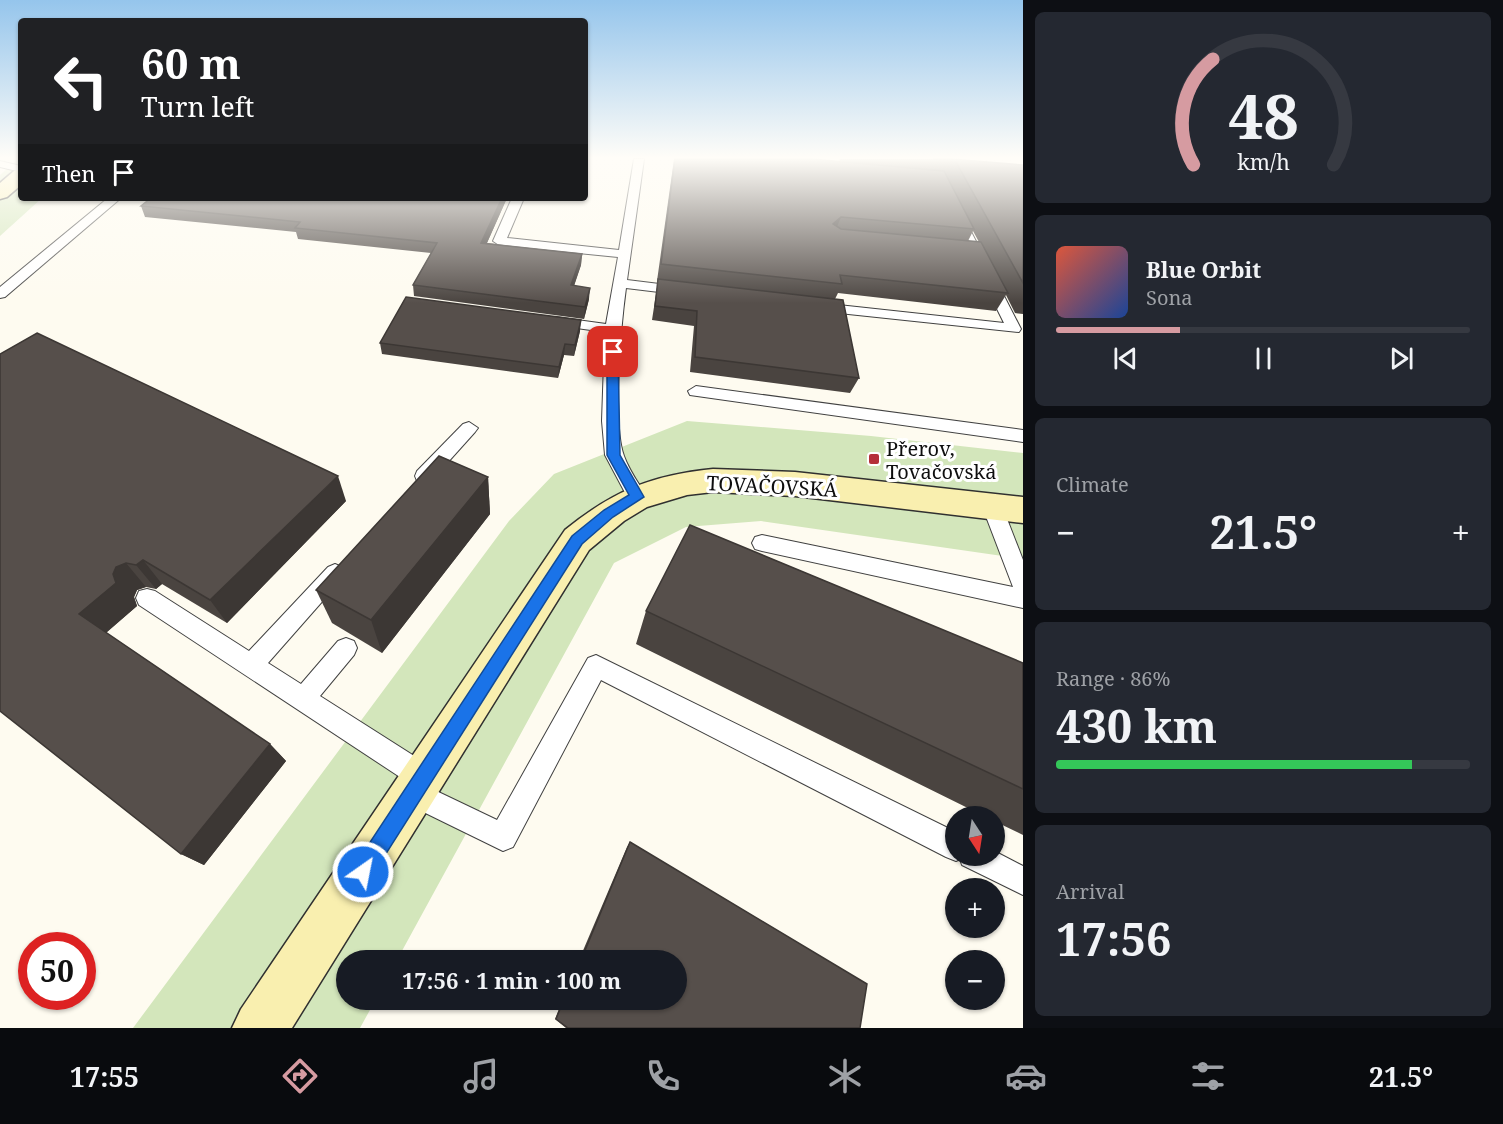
<!DOCTYPE html>
<html lang="en">
<head>
<meta charset="utf-8">
<style>
	body { margin:0; font-family:"Noto Serif",serif; background:#242831; color:#f1f3f6; height:100vh; display:flex; flex-direction:column; font-size:22px; white-space:nowrap }
	* { box-sizing:border-box; margin:0 }
	p { font-size:20px; color:#9ea1a6 }
	.icon { flex:none; width:33px; height:33px; fill:none; stroke:currentColor; stroke-width:2; stroke-linecap:round; stroke-linejoin:round }
	.map { position:relative; flex:1; overflow:hidden }
	.panel { display:flex; flex-direction:column; gap:12px; padding:12px; background:#0d0f14; width:480px }
	.panel>* { flex:none }
	.hud { position:absolute; left:18px; top:18px; width:570px; height:183px; border-radius:6px; box-shadow:0 2px 4px #0004; background:#202124; color:#fff; overflow:hidden }
	.needle { width:39px; rotate:168deg }
	.fabs { position:absolute; left:945px; top:806px; display:grid; gap:12px }
	.fabs a { display:grid; place-items:center; width:60px; height:60px; border-radius:50%; background:#171b24; box-shadow:0 2px 4px #0004; font-size:30px }
	.speed { position:absolute; left:18px; top:932px; display:flex; gap:12px; font-size:30px; font-weight:700; text-align:center }
	.speed>* { display:grid; place-content:center; width:78px; height:78px; border-radius:50%; background:#171b24; box-shadow:0 2px 4px #0004; line-height:1 }
	.speed .limit { border:9px solid #d22; background:#fff; color:#111 }
	.pin { position:absolute; display:grid; place-items:center; width:51px; height:51px; color:#fff; margin:-26px; border-radius:12px; box-shadow:0 3px 9px #0006 }
	.me { position:absolute; width:66px; margin:-33px; rotate:33deg; stroke-linejoin:round; filter:drop-shadow(0 0 4px #0008) }
	.turn { display:flex; align-items:center; gap:21px; height:126px; padding:0 24px; font-size:27px }
	.turn .icon { width:78px; height:78px; stroke-width:2.5 }
	.turn b { display:block; font-size:42px; line-height:51px }
	.then { display:flex; align-items:center; height:57px; padding:0 24px; background:#0003; gap:12px; font-size:22px }
	.big { font-size:45px; font-weight:700; line-height:1.1 }
	.panel .tile { flex:1; display:flex; flex-direction:column; justify-content:center; gap:9px; min-width:0; padding:0 21px; border-radius:9px; background:#242831 }
	.panel .dial { align-items:center; gap:0 }
	.dial svg { height:156px; overflow:visible; fill:none; stroke:#363941; stroke-width:7; stroke-linecap:round; text-anchor:middle }
	.dial text { fill:#f1f3f6; stroke:none }
	.song { display:flex; align-items:center; gap:18px }
	.cover { width:72px; height:72px; border-radius:9px; background:linear-gradient(135deg,hsl(10 70% 55%),hsl(220 70% 35%)) }
	.played { height:6px; border-radius:3px; background:linear-gradient(90deg,#d69ba1 30%,#363941 30%) }
	.keys { display:flex; justify-content:space-around; direction:ltr }
	.heat { display:flex; justify-content:space-between; align-items:center; font-size:33px; direction:ltr }
	.charge { height:9px; border-radius:4px; background:linear-gradient(90deg,#34c759 86%,#363941 0) }
	.trip { position:absolute; left:336px; top:950px; width:351px; height:60px; border-radius:30px; background:#171b24; box-shadow:0 2px 4px #0004; font-weight:700; line-height:60px; text-align:center }
	.tabs { display:flex; height:96px; justify-content:space-around; align-items:center; background:#090b0e; color:#9ea1a6 }
	.tabs .icon { width:42px; height:42px }
	.tabs .active { color:#d69ba1 }
	.tabs b { font-size:27px; color:#f1f3f6 }
	main { display:flex; flex:1; min-height:0 }
	.map>svg:first-child { display:block }
</style>
</head>
<body>
<main>
<div class="map">
<svg width="1023" height="1028" viewBox="0 0 1023 1028">
	<rect width="100%" height="100%" fill="#fefbf0"/>
	<g fill="#d3e6bb">
		<polygon points="18,159 21,159 21,198 42,198 0,236 0,175"/>
		<polygon points="687,421 871,436 1023,453 1023,559 761,521 686,527 614,563 397,960 346,960 346,999 376,999 360,1028 133,1028 509,521 554,474"/>
	</g>
	<g fill="none" stroke-linecap="round" stroke-linejoin="round">
		<g stroke="#414141" stroke-width="2">
			<g id="service">
				<path d="M634,159h10l-17,121 57,7 7,4 -7,4 -58,-7c-5,36 -14,136 -2,168 5,14 15,28 23,41l-3,5 -7,2 -7,-2 -25,-47 -3,-34 3,-89 -50,-7 -7,-4 7,-4 51,7 12,-67 -119,-12 -6,-4 19,-43h12l-17,40 112,12z"/>
				<polygon points="0,161 21,166 21,172 0,167"/>
				<polygon points="108,198 121,198 5,297 0,298 0,287"/>
				<polygon points="957,212 963,216 1021,329 1019,332 820,311 813,307 820,303 1004,323 951,216"/>
				<polygon points="696,386 1023,430 1023,442 690,395 688,391"/>
				<polygon points="469,422 478,428 475,432 431,481 417,481 415,476 417,471 463,424"/>
				<polygon points="992,499 999,501 1002,506 1023,560 1023,608 762,551 755,549 752,543 755,537 762,535 1013,587 982,506 985,501"/>
				<polygon points="335,564 342,567 346,573 342,579 268,663 301,684 338,641 346,638 354,641 357,648 354,655 320,696 433,768 437,777 430,788 497,820 588,658 596,655 956,832 956,855 994,855 994,851 1023,866 1023,895 962,865 960,859 956,861 946,857 601,680 513,847 503,851 405,803 401,794 405,785 409,783 139,605 136,598 139,591 147,589 155,591 249,651 328,567"/>
			</g>
		</g>
		<g stroke="#303030" stroke-width="3">
			<g id="secondary">
				<polygon points="21,169 21,185 7,197 0,199 0,183 14,171"/>
				<path d="M713,469l82,3 228,25v26l-228,-27 -82,-4 -26,3 -40,12 -23,14 -35,29 -297,478h-60l9,-19 324,-479c48,-39 87,-55 148,-61z"/>
			</g>
		</g>
		<use href="#service" fill="#fff" fill-rule="evenodd"/>
		<use href="#secondary" fill="#f9efaf" fill-rule="evenodd"/>
	</g>
	<g fill="#4a4440" fill-rule="evenodd">
		<path d="M674,159h138l27,3 1,-3h111l72,6v149l-8,-1 -9,-18 -10,16 -158,-18 -3,6 24,79 -9,15 -160,-21 4,-46 -42,-6 6,-39h-1zM973,231l6,11 -11,-1z"/>
		<polygon points="151,198 507,198 487,243 582,254 581,265 574,286 589,299 584,319 414,296 413,285 431,253 298,239 296,232 145,217 141,206"/>
		<polygon points="580,331 574,356 564,355 558,378 382,354 380,343"/>
		<polygon points="0,354 346,501 227,623 162,584 156,589 146,587 137,590 134,597 137,606 106,633 270,744 286,761 204,865 181,854"/>
		<polygon points="488,477 490,514 382,653 332,623 316,590"/>
		<polygon points="646,611 1023,663 1023,835 994,821 994,816 984,816 636,644"/>
		<polygon points="630,842 860,1028 566,1028 555,1019 563,999 676,999 676,960 579,960 627,847"/>
	</g>
	<g fill="#3c3734">
		<polygon points="502,198 507,198 482,254 481,243"/>
		<polygon points="841,217 834,234 833,224"/>
		<polygon points="582,254 581,265 570,297 571,285"/>
		<polygon points="590,288 589,299 584,319 585,307"/>
		<polygon points="581,320 580,331 574,356 575,345"/>
		<polygon points="565,344 564,355 558,378 559,367"/>
		<polygon points="338,476 346,501 227,623 210,600"/>
		<polygon points="488,477 490,514 382,653 371,620"/>
		<polygon points="143,560 162,584 156,589 136,565"/>
		<polygon points="126,563 146,587 137,590 134,597 137,606 102,636 79,614 113,574 116,567"/>
		<polygon points="270,744 286,761 204,865 181,854"/>
	</g>
	<g fill="#564f4b" stroke="#3c3734" stroke-width="1.5">
		<polygon points="675,159 812,159 944,171 974,229 841,217 833,224 841,229 981,242 1008,293 840,275 842,284 661,264"/>
		<polygon points="933,159 951,159 1023,165 1023,283 956,162"/>
		<polygon points="151,198 502,198 481,243 582,254 571,285 590,288 585,307 413,285 437,243 295,228 300,222 141,206"/>
		<polygon points="658,279 843,300 859,378 695,357 697,311 655,306"/>
		<polygon points="406,297 581,320 575,345 565,344 559,367 380,343"/>
		<polygon points="37,333 338,476 210,600 143,560 136,565 126,563 116,567 113,574 116,583 79,614 270,744 181,854 0,711 0,354"/>
		<polygon points="439,456 488,477 371,620 316,590"/>
		<polygon points="690,525 1023,663 1023,789 646,611"/>
		<polygon points="630,842 867,984 860,1028 568,1028 556,1019 564,999 676,999 676,960 581,960"/>
	</g>
	<linearGradient id="sky" x2="0" y2="1"><stop stop-color="#95c5ec"/><stop offset="0.52" stop-color="#fffdf8"/><stop offset="1" stop-color="#fffdf8" stop-opacity="0"/></linearGradient>
	<rect width="1023" height="303" fill="url(#sky)"/>
	<polygon fill="#1a73e8" stroke="#114b97" stroke-width="1.5" points="613,348 618,352 620,455 644,497 613,517 582,544 370,879 363,882 355,879 353,872 355,865 572,536 604,510 629,495 607,455 607,352"/>
	<rect fill="#b52f39" stroke="#fff" stroke-width="2" x="868" y="453" width="12" height="12" rx="3"/>
	<g text-anchor="middle" dominant-baseline="central" stroke-width="6" stroke-linejoin="round" paint-order="stroke">
		<g font-size="20" fill="#0e0e0e" stroke="#fff" text-anchor="start">
			<text x="886" y="448">Přerov,<tspan x="886" dy="23">Tovačovská</tspan></text>
		</g>
		<g font-size="20" fill="#0e0e0e" stroke="#fff">
			<text transform="translate(772 486) rotate(3)">TOVAČOVSKÁ</text>
		</g>
	</g>
</svg>
<div class="fabs">
<a><svg class="needle" viewBox="-14 -14 28 28"><path d="M0-13l5 13h-10z" fill="#e53935"/><path d="M0 13l5-13h-10z" fill="#9ea1a6"/></svg></a>
<a>+</a>
<a>−</a>
</div>
<div class="speed"><div class="limit">50</div></div>
<div class="pin" style="left:613px;top:352px;background:#d93025"><svg class="icon" aria-label="arrive" viewBox="0 0 24 24"><path d="M6 21V4h12l-3 4 3 4H6"/></svg></div>
<svg class="me" style="left:363px;top:872px" viewBox="-20 -20 40 40"><circle r="17" fill="#1a73e8" stroke="#fff" stroke-width="3"/><path d="M0-11L8 9 0 5-8 9z" fill="#fff"/></svg>
<div class="trip">17:56 · 1 min · 100 m</div>
<div class="hud">
<div class="turn"><svg class="icon" aria-label="left" viewBox="0 0 24 24"><path d="M17 20v-9H6M10 6l-5 5 5 5"/></svg><div><b>60 m</b>Turn left</div></div>
<div class="then">Then<svg class="icon" aria-label="arrive" viewBox="0 0 24 24"><path d="M6 21V4h12l-3 4 3 4H6"/></svg></div>
</div>
</div>
<section class="panel">
<div class="tile dial"><svg viewBox="0 0 100 80">
<path d="M14 69A42 42 0 1 1 86 69"/>
<path d="M14 69A42 42 0 0 1 24 15" stroke="#d69ba1"/>
<text x="50" y="56" font-size="32" font-weight="700">48</text>
<text x="50" y="72" font-size="11">km/h</text>
</svg></div>
<div class="tile">
<div class="song"><i class="cover"></i><div><b>Blue Orbit</b><p>Sona</p></div></div>
<div class="played"></div>
<div class="keys"><svg class="icon" aria-label="previous" viewBox="0 0 24 24"><path d="M18 5L8 12l10 7zM5 5v14"/></svg><svg class="icon" aria-label="pause" viewBox="0 0 24 24"><path d="M8 5v14M16 5v14"/></svg><svg class="icon" aria-label="next" viewBox="0 0 24 24"><path d="M6 5l10 7-10 7zM19 5v14"/></svg></div>
</div>
<div class="tile"><p>Climate</p>
<div class="heat"><a>−</a><b class="big">21.5°</b><a>+</a></div>
</div>
<div class="tile"><p>Range · 86%</p><b class="big">430 km</b><div class="charge"></div></div>
<div class="tile"><p>Arrival</p><b class="big">17:56</b></div>
</section>
</main>
<nav class="tabs">
<b>17:55</b>
<svg class="icon active" aria-label="directions" viewBox="0 0 24 24"><path d="M12 3l9 9-9 9-9-9zM9 14v-3h6M13 9l2 2-2 2"/></svg>
<svg class="icon" aria-label="music" viewBox="0 0 24 24"><path d="M9 18V5l10-2v13"/><circle cx="6" cy="18" r="3"/><circle cx="16" cy="16" r="3"/></svg>
<svg class="icon" aria-label="phone" viewBox="0 0 24 24"><path d="M5 4h4l2 5-3 2q2 4 5 5l2-3 5 2v4C11 20 4 13 5 4z"/></svg>
<svg class="icon" aria-label="climate" viewBox="0 0 24 24"><path d="M12 3v18M4 7l16 10M4 17L20 7"/></svg>
<svg class="icon" aria-label="car" viewBox="0 0 24 24"><path d="M5 17H2v-5l4-1 3-4h7l3 4 3 1v5h-3M9 17h6M6 11h13"/><circle cx="7" cy="17" r="2"/><circle cx="17" cy="17" r="2"/></svg>
<svg class="icon" aria-label="filters" viewBox="0 0 24 24"><path d="M4 7h16M4 17h16"/><circle cx="9" cy="7" r="2"/><circle cx="15" cy="17" r="2"/></svg>
<b>21.5°</b>
</nav>
</body>
</html>
